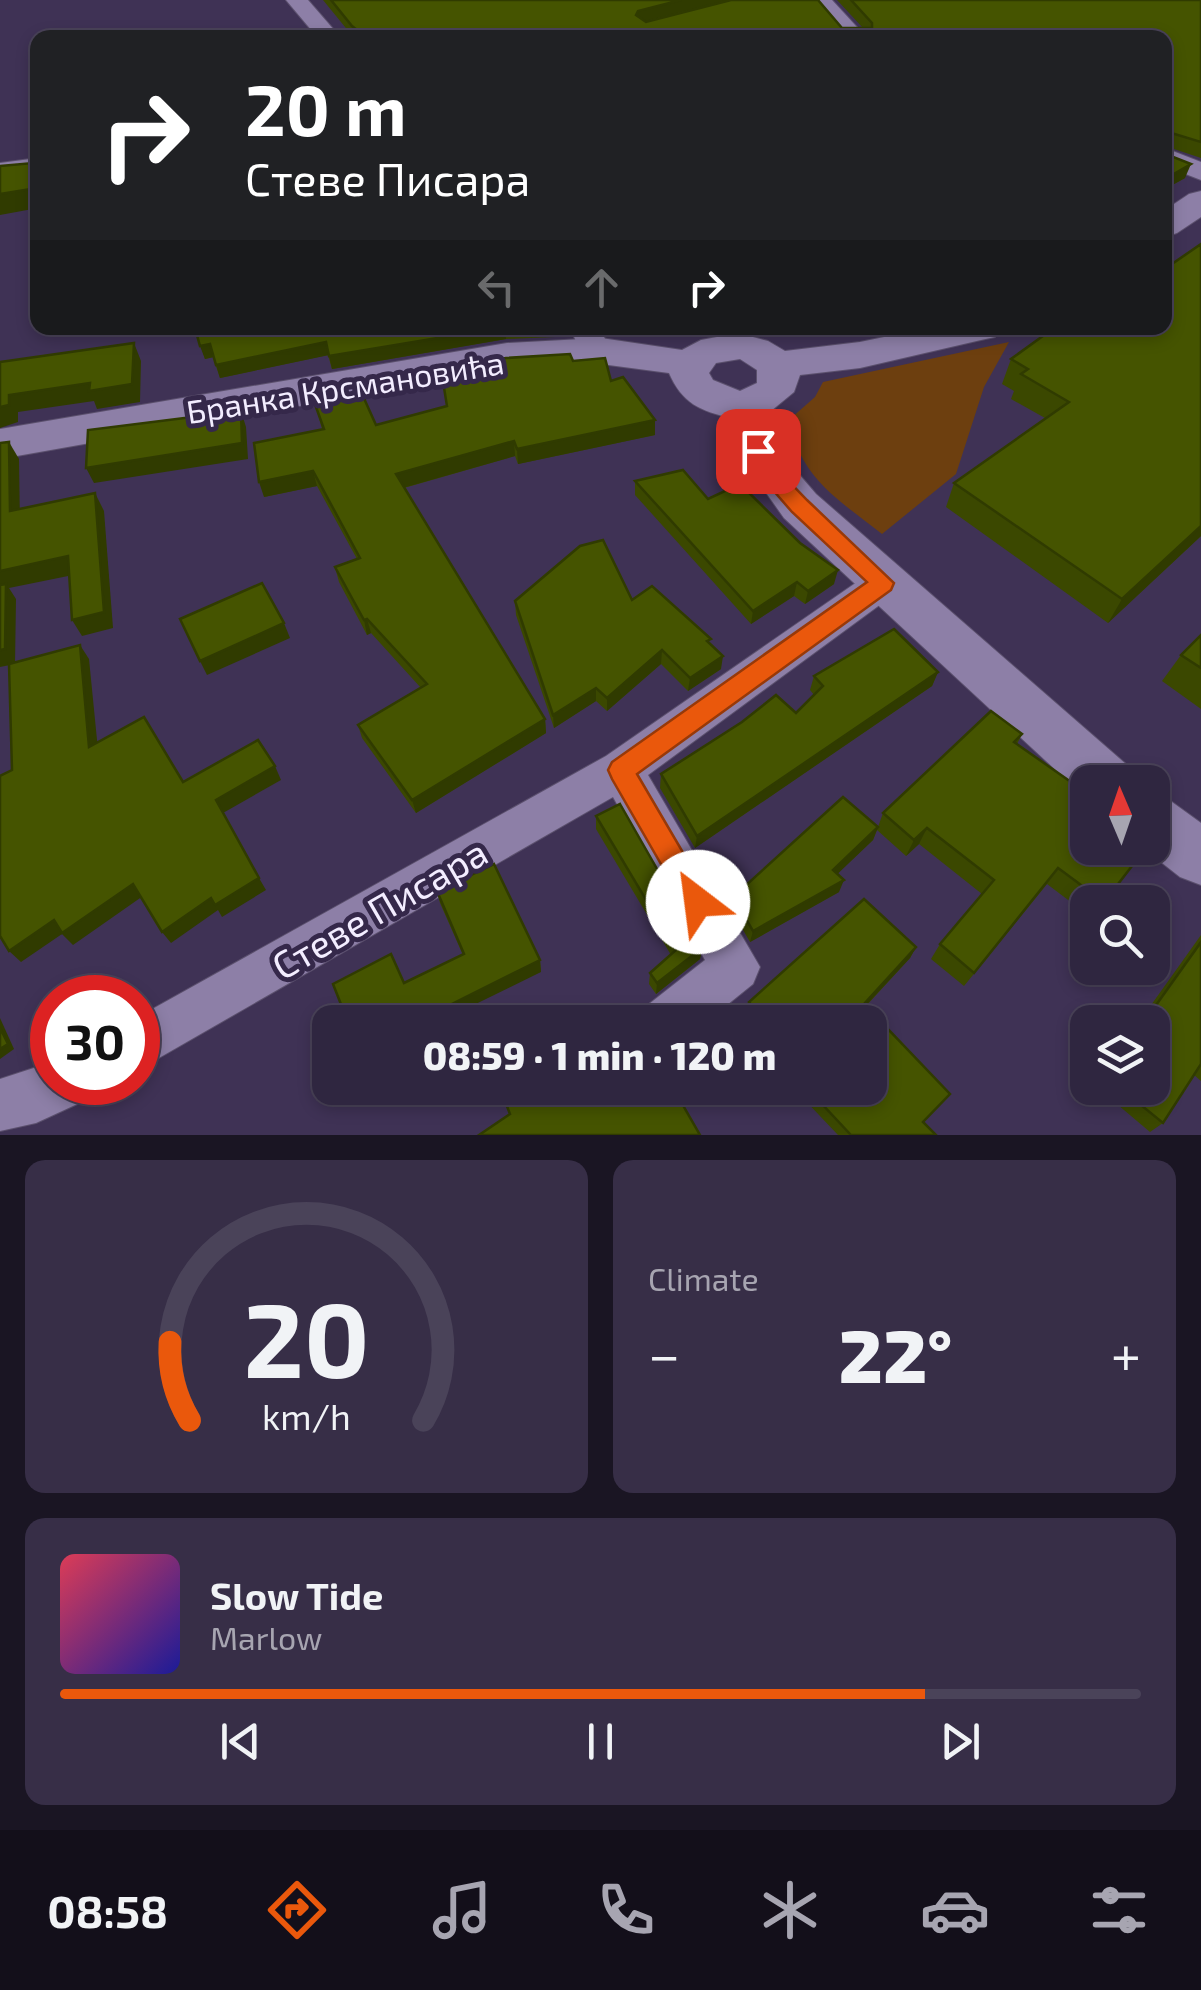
<!DOCTYPE html>
<html lang="en">
<head>
<meta charset="utf-8">
<style>
	body { margin:0; font-family:"Exo 2",sans-serif; background:#372e47; color:#f1f3f6; height:100vh; display:flex; flex-direction:column; font-size:38px; white-space:nowrap }
	* { box-sizing:border-box; margin:0 }
	p { font-size:32px; color:#a7a5b1 }
	.icon { flex:none; width:55px; height:55px; fill:none; stroke:currentColor; stroke-width:2; stroke-linecap:round; stroke-linejoin:round }
	.map { position:relative; height:1135px; overflow:hidden }
	.sheet { display:flex; flex-direction:column; gap:25px; padding:25px; background:#1a1523; flex:1 }
	.sheet>* { flex:none }
	.hud { position:absolute; left:30px; top:30px; width:1142px; height:305px; border-radius:20px; box-shadow:0 5px 15px #0003,0 0 0 2px #4a4359; background:#202124; color:#fff; overflow:hidden }
	.needle { width:65px; rotate:358deg }
	.buttons { position:absolute; left:1070px; top:765px; display:grid; gap:20px }
	.buttons a { display:grid; place-items:center; width:100px; height:100px; border-radius:20px; background:#2f2640; box-shadow:0 5px 15px #0003,0 0 0 2px #4a4359; font-size:50px }
	.speed { position:absolute; left:30px; top:975px; display:flex; gap:20px; font-size:50px; font-weight:700; text-align:center }
	.speed>* { display:grid; place-content:center; width:130px; height:130px; border-radius:50%; background:#2f2640; box-shadow:0 5px 15px #0003,0 0 0 2px #4a4359; line-height:1 }
	.speed .limit { border:15px solid #d22; background:#fff; color:#111 }
	.pin { position:absolute; display:grid; place-items:center; width:85px; height:85px; color:#fff; margin:-42px; border-radius:20px; box-shadow:0 5px 15px #0006 }
	.me { position:absolute; width:110px; margin:-55px; rotate:330deg; stroke-linejoin:round; filter:drop-shadow(0 0 8px #0008) }
	.turn { display:flex; align-items:center; gap:35px; height:210px; padding:0 50px; font-size:45px }
	.turn .icon { width:130px; height:130px; stroke-width:2.5 }
	.turn b { display:block; font-size:70px; line-height:85px }
	.lanes { display:flex; align-items:center; height:95px; padding:0 50px; background:#0003; justify-content:center; gap:50px; direction:ltr }
	.lanes .off { opacity:.35 }
	.big { font-size:75px; font-weight:800; line-height:1.1 }
	.sheet .card { flex:1; display:flex; flex-direction:column; justify-content:center; gap:15px; min-width:0; padding:0 35px; border-radius:20px; background:#372e47 }
	.sheet .dial { align-items:center; gap:0 }
	.dial svg { height:260px; overflow:visible; fill:none; stroke:#4a4359; stroke-width:7; stroke-linecap:round; text-anchor:middle }
	.dial text { fill:#f1f3f6; stroke:none }
	.song { display:flex; align-items:center; gap:30px }
	.cover { width:120px; height:120px; border-radius:15px; background:linear-gradient(135deg,hsl(350 70% 55%),hsl(240 70% 35%)) }
	.played { height:10px; border-radius:5px; background:linear-gradient(90deg,#ea580c 80%,#4a4359 80%) }
	.keys { display:flex; justify-content:space-around; direction:ltr }
	.heat { display:flex; justify-content:space-between; align-items:center; font-size:55px; direction:ltr }
	.sheet .tiles { flex:1; display:grid; gap:25px; grid-template-columns:1fr 1fr }
	.card:last-child { grid-column:span 2 }
	.trip { position:absolute; left:312px; top:1005px; width:575px; height:100px; border-radius:20px; background:#2f2640; box-shadow:0 5px 15px #0003,0 0 0 2px #4a4359; font-weight:800; line-height:100px; text-align:center }
	.tabs { display:flex; height:160px; justify-content:space-around; align-items:center; background:#130f1a; color:#a7a5b1 }
	.tabs .icon { width:70px; height:70px }
	.tabs .active { color:#ea580c }
	.tabs b { font-size:45px; color:#f1f3f6 }
	.map>svg:first-child { display:block }
</style>
</head>
<body>
<div class="map">
<svg width="1201" height="1135" viewBox="0 0 1201 1135">
	<rect width="100%" height="100%" fill="#3f3255"/>
	<path fill="#6d3f0f" d="M1009,342l-25,45 -28,87 -74,60c-43,-34 -84,-57 -92,-115l25,-22 8,-15z"/>
	<g fill="none" stroke-linecap="round" stroke-linejoin="round">
		<g stroke="#5b506d" stroke-width="2">
			<g id="minor">
				<polygon points="286,0 308,0 341,38 318,38"/>
				<polygon points="809,0 832,0 867,38 843,38"/>
				<polygon points="1165,148 1201,162 1201,180 1165,166"/>
				<polygon points="38,158 38,174 0,179 0,163"/>
				<polygon points="570,328 600,328 610,350 605,357 583,357"/>
				<polygon points="883,568 896,573 902,583 896,593 648,775 760,967 753,984 706,1022 642,1022 649,1004 705,960 613,797 138,1070 138,1017 606,756 870,573"/>
				<polygon points="52,1062 52,1082 94,1082 86,1100 36,1123 0,1131 0,1079"/>
			</g>
		</g>
		<g stroke="#5b506d" stroke-width="2">
			<g id="tertiary">
				<polygon points="1201,191 1201,217 1177,233 1165,237 1165,210 1189,194"/>
				<path d="M928,328h72l-5,9 -14,3 -121,28 -60,7 -6,17 -23,19 15,48 30,35 311,271 7,17h-46l-1,17 -303,-281 -41,-58 -12,-42c-31,-7 -49,-15 -62,-45l-68,-9 -94,5 -507,90v-30l507,-86 94,-5 81,12 19,-10 37,-7 30,8 17,10 75,-9zM740,359l17,11v13l-17,8 -27,-11 -4,-7 7,-10z"/>
				<polygon points="1152,794 1172,802 1201,823 1201,885 1180,877 1143,848 1152,848"/>
			</g>
		</g>
		<use href="#minor" fill="#8d7fa7" fill-rule="evenodd"/>
		<use href="#tertiary" fill="#8d7fa7" fill-rule="evenodd"/>
	</g>
	<g fill="#3b4800">
		<polygon points="323,0 728,0 646,21 863,28 837,0 1201,0 1201,158 1168,147 1168,155 1185,178 1165,189 1165,38 354,38"/>
		<polygon points="1201,244 1201,536 1108,623 946,507 954,483 1045,418 1011,399 1014,391 1002,384 1011,359 1169,266"/>
		<polygon points="195,328 555,328 555,337 506,339 332,369 328,355 220,378 213,357 205,359"/>
		<polygon points="717,328 761,328 720,333"/>
		<polygon points="573,361 611,381 655,435 518,464 515,456 404,488 545,719 546,733 416,813 362,738 358,725 421,688 371,633 367,635 339,582 335,567 357,559 317,486 264,497 322,429 316,407 376,425 447,406"/>
		<polygon points="635,481 708,499 834,584 805,604 794,596 751,624 635,495"/>
		<polygon points="632,600 710,643 721,669 688,691 661,664 607,711 596,701 554,728 516,615 515,601"/>
		<polygon points="1201,635 1201,709 1162,681 1181,655"/>
		<polygon points="938,672 932,686 695,848 660,788 661,774 796,713 814,695 810,690 814,676"/>
		<polygon points="1022,734 1017,744 1104,902 1088,902 1088,915 1047,884 964,986 931,959 940,944 982,894 919,844 906,856 877,830 873,840 837,874 839,892 750,942 731,909 733,897 878,827 883,813"/>
		<polygon points="596,816 702,948 700,959 656,994 649,984 650,973 671,955 596,829"/>
		<polygon points="437,891 540,960 541,972 404,983 463,955 440,903"/>
		<polygon points="1201,935 1201,1081 1194,1075 1163,1123 1150,1132 1098,1088 1152,1088 1152,1022 1139,1022"/>
		<polygon points="916,947 910,958 866,1006 924,1123 936,1135 838,1135 801,1096 796,1101 784,1088 870,1088 753,1021 746,1013 749,1002"/>
	</g>
	<g fill="#303b00">
		<polygon points="681,0 728,0 638,23 636,15 638,11"/>
		<polygon points="374,31 375,38 362,38 362,34"/>
		<polygon points="33,163 38,173 38,208 0,215 0,194"/>
		<polygon points="1191,164 1185,178 1165,189 1165,179"/>
		<polygon points="498,328 505,328 506,339 332,369 329,356"/>
		<polygon points="326,342 329,355 220,378 216,365"/>
		<polygon points="134,343 141,361 140,402 97,409 94,401 18,412 18,422 0,428 0,407 9,395"/>
		<polygon points="210,344 214,357 205,359 200,346"/>
		<polygon points="241,411 246,427 248,459 94,483 86,468"/>
		<polygon points="655,420 655,435 518,464 517,449"/>
		<polygon points="514,441 515,456 399,489 396,474"/>
		<polygon points="9,442 19,459 20,528 10,511"/>
		<polygon points="313,471 317,486 264,497 259,482"/>
		<polygon points="95,493 104,511 113,628 82,636 72,620"/>
		<polygon points="1201,526 1201,536 1108,623 1122,599"/>
		<polygon points="68,556 78,574 9,588 16,599 15,664 0,667 0,571"/>
		<polygon points="838,570 834,584 805,604 808,591"/>
		<polygon points="797,582 794,596 751,624 753,611"/>
		<polygon points="367,619 371,633 367,635 364,620"/>
		<polygon points="284,623 290,638 207,675 200,661"/>
		<polygon points="80,645 89,659 99,760 89,747"/>
		<polygon points="662,650 661,664 607,711 607,698"/>
		<polygon points="723,656 721,669 688,691 690,678"/>
		<polygon points="938,672 932,686 695,848 697,836"/>
		<polygon points="596,688 596,701 554,728 553,715"/>
		<polygon points="545,719 546,733 416,813 412,800"/>
		<polygon points="275,766 281,780 223,813 216,800"/>
		<polygon points="878,827 873,840 828,883 833,870"/>
		<polygon points="927,828 919,844 906,856 914,840"/>
		<polygon points="259,878 266,890 222,917 218,910 171,943 162,932 211,898"/>
		<polygon points="844,880 839,892 750,942 753,931"/>
		<polygon points="133,884 143,896 73,945 62,934 21,962 9,951 54,920"/>
		<polygon points="916,947 910,958 858,1014 864,1004"/>
		<polygon points="702,948 700,959 656,994 657,983"/>
		<polygon points="540,960 541,972 439,1022 421,1022 420,1020"/>
		<polygon points="0,1018 14,1049 0,1059"/>
	</g>
	<g fill="#455400" stroke="#303b00" stroke-width="2.5">
		<polygon points="331,0 681,0 638,11 636,15 646,22 731,0 818,0 842,28 872,28 872,23 851,0 1201,0 1201,142 1168,132 1168,155 1191,164 1165,179 1165,38 779,38 778,36 770,38 381,38 374,31 362,34 352,26"/>
		<polygon points="33,163 37,188 0,194 0,166"/>
		<polygon points="1201,244 1201,526 1122,599 954,483 1069,402 1021,374 1028,369 1011,359 1054,328 1165,328 1165,264 1169,266"/>
		<polygon points="195,328 498,328 329,356 326,342 216,365 210,344 200,346"/>
		<polygon points="134,343 132,384 89,391 90,383 9,395 9,405 0,407 0,362"/>
		<polygon points="570,354 573,361 605,358 611,381 623,377 655,420 517,449 514,441 396,474 545,719 412,800 358,725 427,684 367,619 364,620 335,567 360,558 313,471 259,482 254,443 324,429 316,407 362,394 376,425 447,406 441,369 506,358"/>
		<polygon points="241,411 242,443 86,468 88,430"/>
		<polygon points="9,442 10,511 95,493 104,612 72,620 68,556 0,571 0,443"/>
		<polygon points="683,470 708,499 740,484 800,543 838,570 808,591 797,582 753,611 635,481"/>
		<polygon points="603,540 632,600 652,586 711,639 707,641 723,656 690,678 662,650 607,698 596,688 553,715 515,601 580,546"/>
		<polygon points="262,583 284,623 200,661 180,619"/>
		<polygon points="6,584 5,649 0,650 0,585"/>
		<polygon points="894,629 938,672 697,836 661,774 742,722 776,695 796,713 823,686 814,676"/>
		<polygon points="1201,635 1201,668 1181,655"/>
		<polygon points="80,645 89,747 144,717 183,782 258,740 275,766 216,800 259,878 215,905 211,898 162,932 133,884 62,933 54,920 9,951 0,936 0,776 12,770 9,664"/>
		<polygon points="991,711 1022,734 1014,742 1088,794 1088,848 1146,848 1104,902 1058,868 974,973 940,944 994,880 927,828 914,840 883,813"/>
		<polygon points="843,797 878,827 833,870 844,880 753,931 733,897"/>
		<polygon points="620,804 702,948 657,983 650,973 676,950 596,816"/>
		<polygon points="494,864 540,960 420,1020 421,1022 348,1022 333,984 391,954 404,983 464,954 437,891"/>
		<polygon points="864,899 916,947 864,1004 950,1094 923,1122 936,1135 851,1135 807,1088 870,1088 870,1022 752,1022 760,1015 749,1002"/>
		<polygon points="1201,942 1201,1064 1163,1123 1120,1088 1152,1088 1152,1022 1144,1022"/>
		<polygon points="0,1028 8,1044 0,1049"/>
		<polygon points="521,1088 544,1088 549,1100 578,1088 673,1088 700,1135 479,1135 510,1114 503,1096"/>
	</g>
	<polygon fill="#ea580c" stroke="#983908" stroke-width="2.5" points="758,444 765,446 780,472 807,500 894,583 891,590 637,774 712,902 708,911 698,915 688,911 612,779 608,770 612,762 867,582 792,512 766,482 747,451"/>
	<g text-anchor="middle" dominant-baseline="central" stroke-width="10" stroke-linejoin="round" paint-order="stroke">
		<g font-size="32" fill="#f3edff" stroke="#35284a">
			<text transform="translate(345 386) rotate(-9)">Бранка Крсмановића</text>
		</g>
		<g font-size="38" fill="#f3edff" stroke="#35284a">
			<text transform="translate(379 908) rotate(-30)">Стеве Писара</text>
		</g>
	</g>
</svg>
<div class="buttons">
<a><svg class="needle" viewBox="-14 -14 28 28"><path d="M0-13l5 13h-10z" fill="#e53935"/><path d="M0 13l5-13h-10z" fill="#a7a5b1"/></svg></a>
<a><svg class="icon" aria-label="search" viewBox="0 0 24 24"><circle cx="10" cy="10" r="6"/><path d="M15 15l6 6"/></svg></a>
<a><svg class="icon" aria-label="layers" viewBox="0 0 24 24"><path d="M12 4l9 5-9 5-9-5zM3 14l9 5 9-5"/></svg></a>
</div>
<div class="speed"><div class="limit">30</div></div>
<div class="pin" style="left:758px;top:451px;background:#d93025"><svg class="icon" aria-label="arrive" viewBox="0 0 24 24"><path d="M6 21V4h12l-3 4 3 4H6"/></svg></div>
<svg class="me" style="left:698px;top:902px" viewBox="-20 -20 40 40"><circle r="19" fill="#fff"/><path d="M0-13L10 11 0 6-10 11z" fill="#ea580c"/></svg>
<div class="trip">08:59 · 1 min · 120 m</div>
<div class="hud">
<div class="turn"><svg class="icon" aria-label="right" viewBox="0 0 24 24"><path d="M7 20v-9h11M14 6l5 5-5 5"/></svg><div><b>20 m</b>Стеве Писара</div></div>
<div class="lanes"><svg class="icon off" aria-label="left" viewBox="0 0 24 24"><path d="M17 20v-9H6M10 6l-5 5 5 5"/></svg><svg class="icon off" aria-label="ahead" viewBox="0 0 24 24"><path d="M12 20V5M6 11l6-6 6 6"/></svg><svg class="icon" aria-label="right" viewBox="0 0 24 24"><path d="M7 20v-9h11M14 6l5 5-5 5"/></svg></div>
</div>
</div>
<section class="sheet">
<div class="tiles">
<div class="card dial"><svg viewBox="0 0 100 80">
<path d="M14 69A42 42 0 1 1 86 69"/>
<path d="M14 69A42 42 0 0 1 8 45" stroke="#ea580c"/>
<text x="50" y="56" font-size="32" font-weight="700">20</text>
<text x="50" y="72" font-size="11">km/h</text>
</svg></div>
<div class="card"><p>Climate</p>
<div class="heat"><a>−</a><b class="big">22°</b><a>+</a></div>
</div>
<div class="card">
<div class="song"><i class="cover"></i><div><b>Slow Tide</b><p>Marlow</p></div></div>
<div class="played"></div>
<div class="keys"><svg class="icon" aria-label="previous" viewBox="0 0 24 24"><path d="M18 5L8 12l10 7zM5 5v14"/></svg><svg class="icon" aria-label="pause" viewBox="0 0 24 24"><path d="M8 5v14M16 5v14"/></svg><svg class="icon" aria-label="next" viewBox="0 0 24 24"><path d="M6 5l10 7-10 7zM19 5v14"/></svg></div>
</div>
</div>
</section>
<nav class="tabs">
<b>08:58</b>
<svg class="icon active" aria-label="directions" viewBox="0 0 24 24"><path d="M12 3l9 9-9 9-9-9zM9 14v-3h6M13 9l2 2-2 2"/></svg>
<svg class="icon" aria-label="music" viewBox="0 0 24 24"><path d="M9 18V5l10-2v13"/><circle cx="6" cy="18" r="3"/><circle cx="16" cy="16" r="3"/></svg>
<svg class="icon" aria-label="phone" viewBox="0 0 24 24"><path d="M5 4h4l2 5-3 2q2 4 5 5l2-3 5 2v4C11 20 4 13 5 4z"/></svg>
<svg class="icon" aria-label="climate" viewBox="0 0 24 24"><path d="M12 3v18M4 7l16 10M4 17L20 7"/></svg>
<svg class="icon" aria-label="car" viewBox="0 0 24 24"><path d="M5 17H2v-5l4-1 3-4h7l3 4 3 1v5h-3M9 17h6M6 11h13"/><circle cx="7" cy="17" r="2"/><circle cx="17" cy="17" r="2"/></svg>
<svg class="icon" aria-label="filters" viewBox="0 0 24 24"><path d="M4 7h16M4 17h16"/><circle cx="9" cy="7" r="2"/><circle cx="15" cy="17" r="2"/></svg>
</nav>
</body>
</html>
